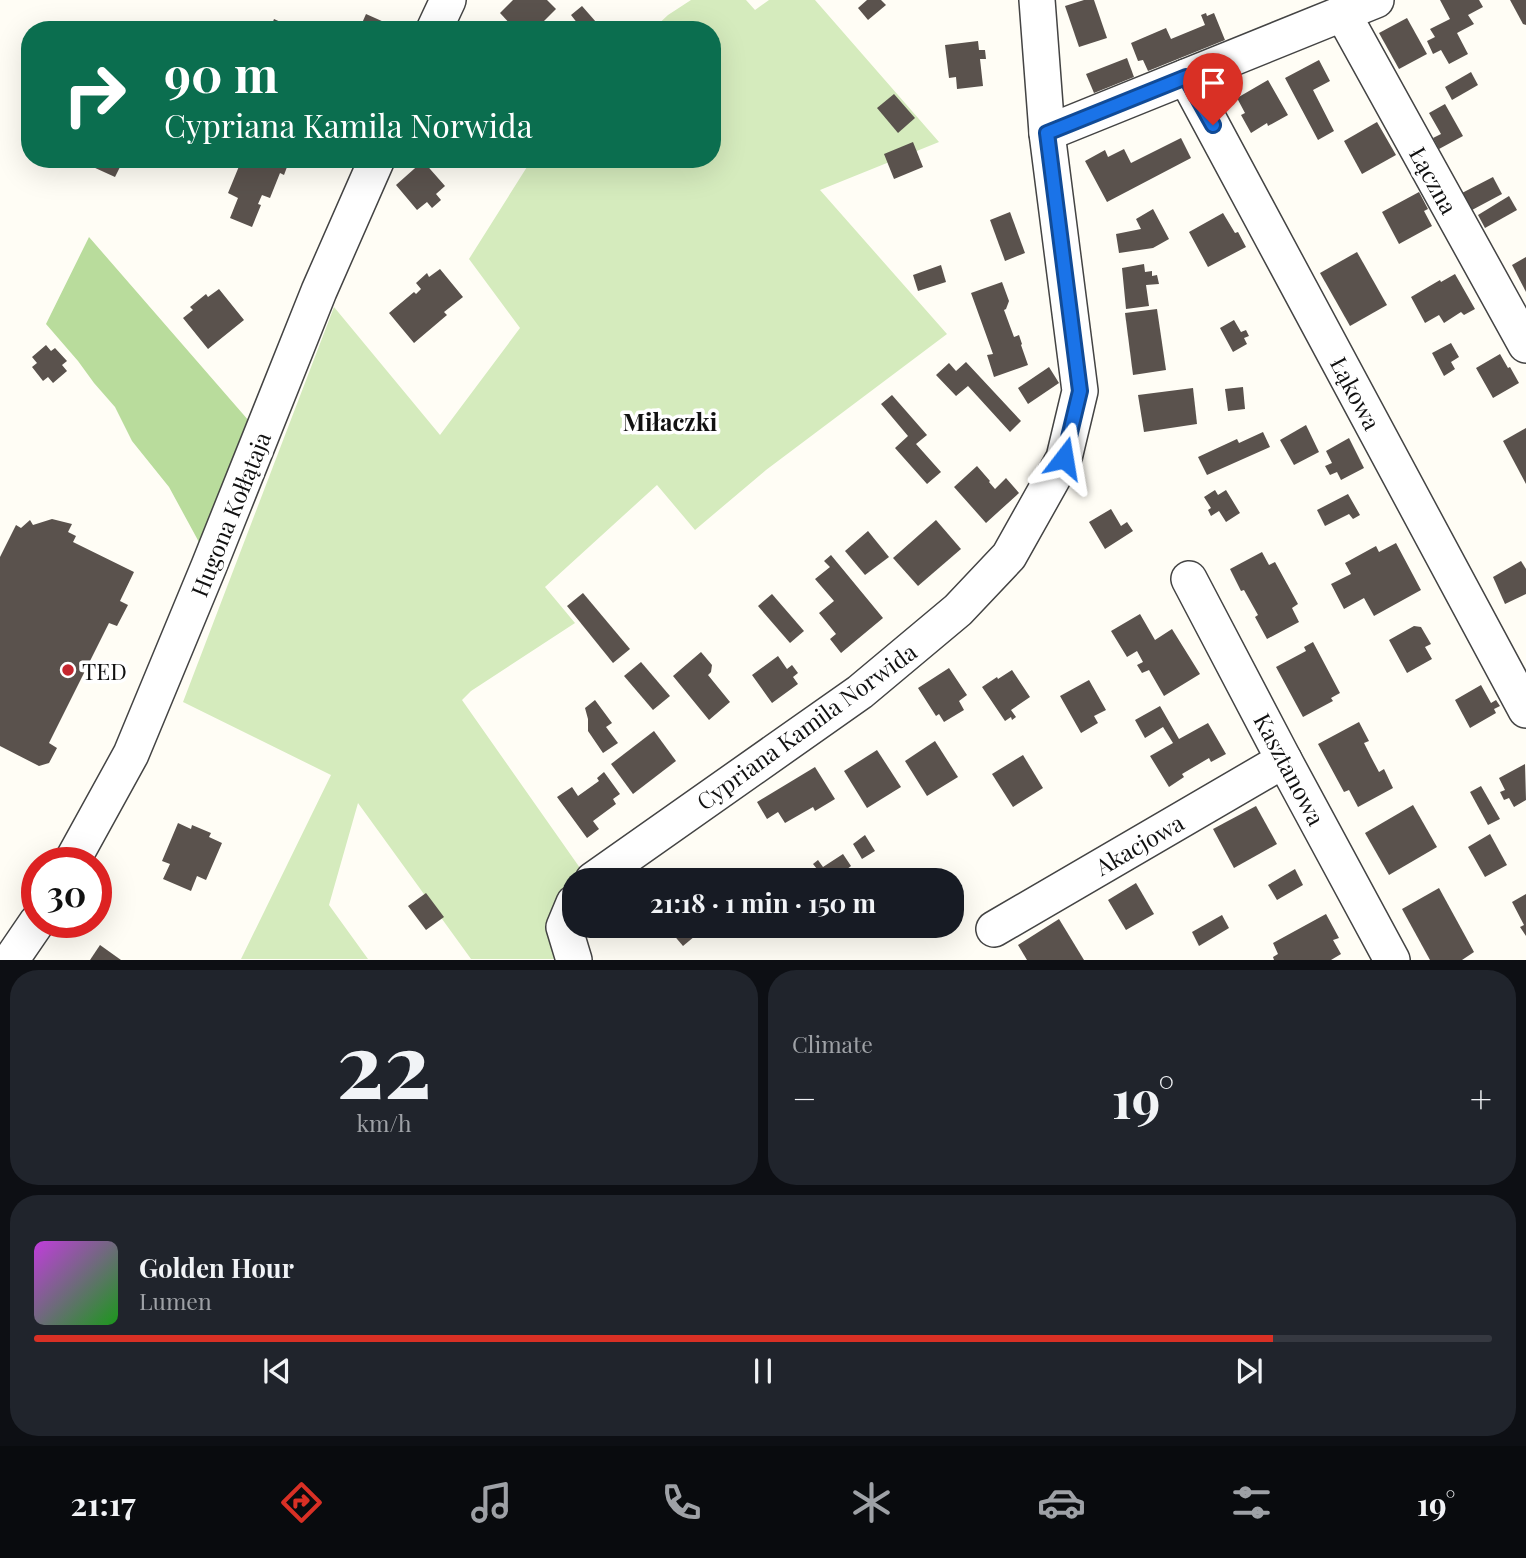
<!DOCTYPE html>
<html lang="en">
<head>
<meta charset="utf-8">
<style>
	body { margin:0; font-family:"Playfair Display",serif; background:#20242c; color:#f1f3f6; height:100vh; display:flex; flex-direction:column; font-size:26px; white-space:nowrap }
	* { box-sizing:border-box; margin:0 }
	p { font-size:23px; color:#9ea1a6 }
	.icon { flex:none; width:38px; height:38px; fill:none; stroke:currentColor; stroke-width:2; stroke-linecap:round; stroke-linejoin:round }
	.map { position:relative; height:960px; overflow:hidden }
	.panel { display:flex; flex-direction:column; gap:10px; padding:10px; background:#0d0f14; flex:1 }
	.panel>* { flex:none }
	.top-card { position:absolute; left:21px; top:21px; width:700px; height:147px; border-radius:28px; box-shadow:0 7px 28px #0002; background:#0b6e4f; color:#fff; overflow:hidden }
	.speed { position:absolute; left:21px; top:847px; display:flex; gap:14px; font-size:35px; font-weight:700; text-align:center }
	.speed>* { display:grid; place-content:center; width:91px; height:91px; border-radius:50%; background:#171b24; box-shadow:0 7px 28px #0002; line-height:1 }
	.speed .limit { border:10px solid #d22; background:#fff; color:#111 }
	.pin { position:absolute; display:grid; place-items:center; width:60px; height:60px; color:#fff; margin:-72px -30px; border-radius:50% 50% 50% 0; rotate:-45deg; box-shadow:0 0 7px #0007 }
	.pin .icon { rotate:45deg }
	.me { position:absolute; width:77px; margin:-38px; rotate:14deg; stroke-linejoin:round; filter:drop-shadow(0 0 5px #0008) }
	.turn { display:flex; align-items:center; gap:24px; height:147px; padding:0 28px; font-size:32px }
	.turn .icon { width:91px; height:91px; stroke-width:2.5 }
	.turn b { display:block; font-size:49px; line-height:60px }
	.big { font-size:52px; font-weight:700; line-height:1.1 }
	.panel .card { flex:1; display:flex; flex-direction:column; justify-content:center; gap:10px; min-width:0; padding:0 24px; border-radius:28px; background:#20242c }
	.panel .dial { align-items:center; gap:0 }
	.dial b { font-size:91px; line-height:1 }
	.song { display:flex; align-items:center; gap:21px }
	.cover { width:84px; height:84px; border-radius:10px; background:linear-gradient(135deg,hsl(290 70% 55%),hsl(120 70% 35%)) }
	.played { height:7px; border-radius:4px; background:linear-gradient(90deg,#d93025 85%,#363941 85%) }
	.keys { display:flex; justify-content:space-around; direction:ltr }
	.heat { display:flex; justify-content:space-between; align-items:center; font-size:38px; direction:ltr }
	.panel .tiles { flex:1; display:grid; gap:10px; grid-template-columns:1fr 1fr }
	.card:last-child { grid-column:span 2 }
	.trip { position:absolute; left:562px; top:868px; width:402px; height:70px; border-radius:28px; background:#171b24; box-shadow:0 7px 28px #0002; font-weight:700; line-height:70px; text-align:center }
	.tabs { display:flex; height:112px; justify-content:space-around; align-items:center; background:#090b0e; color:#9ea1a6 }
	.tabs .icon { width:49px; height:49px }
	.tabs .on { color:#d93025 }
	.tabs b { font-size:32px; color:#f1f3f6 }
	.map>svg:first-child { display:block }
</style>
</head>
<body>
<div class="map">
<svg width="1526" height="960" viewBox="0 0 1526 960">
	<rect width="100%" height="100%" fill="#fffdf5"/>
	<polygon fill="#d5ebbd" points="691,0 746,0 755,10 769,0 815,0 939,142 820,190 947,334 766,470 695,530 657,485 545,587 575,623 471,691 462,700 580,868 557,899 548,935 557,959 471,959 358,803 329,905 368,959 241,959 331,775 183,702 334,307 440,435 520,328 469,259 532,159 712,159 712,30 652,30 668,15"/>
	<polygon fill="#b9dc9c" points="89,237 249,421 200,544 169,487 132,441 115,407 94,383 78,361 46,324"/>
	<g fill="#5a524d">
		<polygon points="513,0 547,0 556,9 535,30 516,30 500,13"/>
		<polygon points="867,0 881,0 886,5 868,20 858,8"/>
		<polygon points="1084,0 1094,0 1107,38 1079,47 1065,6"/>
		<polygon points="1440,0 1479,0 1483,7 1468,15 1474,24 1457,33 1468,54 1449,64 1441,50 1433,54 1427,41 1435,37 1430,29 1450,19"/>
		<polygon points="1510,0 1526,0 1526,25 1523,24"/>
		<polygon points="582,6 603,30 572,30 578,24 571,15"/>
		<polygon points="1206,13 1207,16 1214,13 1225,40 1148,71 1143,60 1138,61 1131,43 1166,28 1171,39 1205,25 1201,15"/>
		<polygon points="366,14 402,30 359,30"/>
		<polygon points="1407,18 1427,54 1399,69 1379,33"/>
		<polygon points="274,19 298,30 270,30"/>
		<polygon points="978,41 979,50 985,50 986,59 980,59 983,86 957,89 956,77 949,78 945,45"/>
		<polygon points="1127,58 1134,77 1094,93 1086,74"/>
		<polygon points="1319,60 1330,81 1313,90 1334,131 1318,140 1285,78"/>
		<polygon points="1471,72 1478,85 1452,100 1445,87"/>
		<polygon points="1268,80 1288,115 1268,126 1267,123 1251,133 1241,115 1245,113 1237,98"/>
		<polygon points="894,94 915,118 898,133 877,108"/>
		<polygon points="1445,104 1463,136 1439,149 1433,138 1441,134 1429,113"/>
		<polygon points="1377,122 1396,155 1362,174 1344,141"/>
		<polygon points="1181,138 1191,158 1107,202 1085,161 1105,150 1108,157 1124,149 1131,163"/>
		<polygon points="913,142 923,167 894,179 884,154"/>
		<polygon points="84,159 124,159 115,177 93,167 95,164"/>
		<polygon points="242,159 290,159 284,175 280,173 270,198 262,195 258,204 261,205 252,227 230,218 238,198 228,193"/>
		<polygon points="423,161 445,186 436,194 441,200 432,208 427,202 417,210 396,185"/>
		<polygon points="1493,177 1502,194 1472,210 1462,193"/>
		<polygon points="1419,192 1428,209 1424,211 1432,226 1399,244 1382,212"/>
		<polygon points="1509,196 1517,210 1485,228 1478,215"/>
		<polygon points="1153,209 1169,239 1153,248 1119,253 1116,234 1141,229 1136,219"/>
		<polygon points="1010,212 1025,253 1005,261 990,220"/>
		<polygon points="1223,213 1235,233 1238,232 1246,247 1208,267 1189,232"/>
		<polygon points="1357,252 1387,305 1350,326 1320,273"/>
		<polygon points="1526,257 1526,292 1512,265"/>
		<polygon points="1144,264 1145,272 1152,271 1152,276 1157,275 1159,284 1146,285 1149,306 1126,309 1122,268"/>
		<polygon points="941,265 946,282 918,291 913,275"/>
		<polygon points="440,269 463,297 444,312 447,315 414,343 389,313 414,292 416,294 421,289 416,283 427,273 429,277"/>
		<polygon points="1455,274 1475,309 1464,315 1461,312 1444,323 1439,315 1425,323 1411,297 1440,280 1441,282"/>
		<polygon points="1002,282 1009,301 1006,309 1004,310 1014,337 1019,335 1022,344 1021,345 1028,365 994,377 987,355 993,354 971,293"/>
		<polygon points="219,289 244,320 208,349 183,318 193,310 190,307 206,294 208,297"/>
		<polygon points="1157,309 1166,370 1133,375 1125,313"/>
		<polygon points="1234,320 1241,332 1246,330 1249,336 1244,338 1247,344 1233,352 1220,328"/>
		<polygon points="1451,343 1459,357 1451,362 1455,369 1444,376 1432,353"/>
		<polygon points="46,345 51,351 55,348 67,361 62,365 67,371 53,383 48,377 43,381 32,367 37,363 32,357"/>
		<polygon points="1500,354 1508,368 1510,367 1519,383 1493,398 1476,368"/>
		<polygon points="966,362 1021,421 1010,432 968,386 956,396 936,375 949,363 956,371"/>
		<polygon points="1049,367 1059,383 1028,404 1018,388"/>
		<polygon points="1243,387 1245,409 1228,411 1225,389"/>
		<polygon points="1193,388 1197,424 1144,432 1138,395"/>
		<polygon points="892,395 927,435 916,444 941,472 927,484 895,448 908,436 881,404"/>
		<polygon points="1306,425 1319,452 1294,465 1280,440"/>
		<polygon points="1526,428 1526,484 1503,441"/>
		<polygon points="1263,432 1270,447 1207,475 1198,457 1237,439 1239,443"/>
		<polygon points="1349,438 1364,468 1341,480 1337,472 1330,475 1325,466 1332,463 1326,451"/>
		<polygon points="977,466 990,481 989,482 995,489 1006,478 1019,493 986,523 954,487"/>
		<polygon points="1215,490 1218,495 1226,490 1240,513 1226,522 1219,511 1211,516 1208,510 1211,508 1204,497"/>
		<polygon points="1348,494 1360,515 1353,519 1349,514 1325,526 1317,510"/>
		<polygon points="1111,509 1121,526 1127,522 1133,531 1105,549 1089,522"/>
		<polygon points="52,519 72,524 68,532 76,536 73,542 134,572 120,601 128,605 117,626 109,623 49,743 57,748 49,763 39,766 0,746 0,557 16,525 21,528 30,520 33,525"/>
		<polygon points="936,520 961,549 918,586 893,558"/>
		<polygon points="868,531 889,557 865,575 845,551"/>
		<polygon points="1396,543 1421,590 1374,616 1364,598 1344,609 1331,584 1351,574 1345,563 1376,546 1379,552"/>
		<polygon points="1262,552 1269,565 1275,562 1298,604 1292,608 1299,622 1267,639 1255,617 1258,615 1244,590 1241,591 1230,569"/>
		<polygon points="831,555 883,618 841,653 830,639 836,634 819,613 834,601 815,579 830,567 824,561"/>
		<polygon points="1521,561 1526,569 1526,594 1505,604 1493,577"/>
		<polygon points="583,593 630,649 613,663 567,606"/>
		<polygon points="772,594 804,631 790,643 758,606"/>
		<polygon points="1140,614 1155,640 1172,629 1200,674 1164,696 1149,670 1142,673 1137,665 1143,662 1137,651 1127,657 1111,631"/>
		<polygon points="1414,626 1421,627 1431,644 1425,647 1432,659 1407,673 1389,640"/>
		<polygon points="1313,642 1340,693 1331,698 1333,701 1303,717 1276,667 1306,651 1304,647"/>
		<polygon points="701,652 712,665 711,672 708,675 730,702 709,720 673,676"/>
		<polygon points="778,656 787,669 792,665 798,673 793,677 798,684 772,703 752,675"/>
		<polygon points="641,662 670,696 653,710 624,676"/>
		<polygon points="949,668 967,695 959,701 964,710 944,722 939,714 936,716 918,688"/>
		<polygon points="1012,670 1030,697 1011,710 1016,717 1012,720 1011,717 1005,721 982,687 997,677 998,679"/>
		<polygon points="1089,680 1106,710 1094,716 1098,723 1081,733 1060,696"/>
		<polygon points="1481,685 1491,703 1496,700 1500,706 1494,709 1496,713 1470,728 1455,700"/>
		<polygon points="595,700 612,723 606,727 618,743 603,753 588,731 588,719 585,708"/>
		<polygon points="1160,706 1179,739 1208,723 1226,754 1211,762 1209,758 1182,774 1184,777 1169,787 1150,756 1173,743 1163,727 1145,738 1135,720"/>
		<polygon points="1359,722 1369,741 1364,743 1371,757 1379,772 1384,769 1393,788 1358,807 1349,790 1344,792 1318,744"/>
		<polygon points="654,731 676,761 633,794 611,764"/>
		<polygon points="935,741 958,777 927,796 905,761"/>
		<polygon points="877,750 901,787 867,808 844,771"/>
		<polygon points="1023,755 1043,788 1013,807 992,774"/>
		<polygon points="1525,764 1526,800 1514,807 1509,798 1504,800 1500,792 1505,790 1499,778"/>
		<polygon points="815,767 835,799 815,811 813,807 785,823 778,812 767,819 757,802"/>
		<polygon points="604,772 620,794 613,799 616,804 593,821 599,829 587,838 557,797 572,787 578,796 599,781 597,778"/>
		<polygon points="1481,786 1500,819 1488,825 1470,792"/>
		<polygon points="1413,805 1437,847 1389,875 1365,833"/>
		<polygon points="1256,806 1277,844 1234,868 1213,829"/>
		<polygon points="178,823 191,829 192,825 211,833 209,837 222,843 206,880 197,876 191,891 163,879 170,864 162,861"/>
		<polygon points="1490,834 1507,865 1485,877 1468,847"/>
		<polygon points="865,835 875,851 862,859 853,844"/>
		<polygon points="843,854 851,866 842,873 847,880 814,880 810,874 817,869 813,864 818,860 823,867"/>
		<polygon points="1295,869 1303,885 1277,900 1268,885"/>
		<polygon points="1136,883 1154,914 1126,930 1108,900"/>
		<polygon points="1439,888 1474,952 1462,960 1430,960 1402,909"/>
		<polygon points="426,893 444,917 426,930 408,906"/>
		<polygon points="1526,894 1526,936 1520,927 1524,925 1512,902"/>
		<polygon points="1326,914 1339,938 1333,940 1341,954 1331,960 1274,960 1273,957 1278,954 1273,943"/>
		<polygon points="1222,915 1229,928 1199,946 1192,932"/>
		<polygon points="1059,919 1084,960 1027,960 1018,945"/>
		<polygon points="666,926 707,926 683,946"/>
		<polygon points="100,945 121,960 90,960"/>
	</g>
	<g fill="none" stroke-linecap="round" stroke-linejoin="round">
		<g stroke="#444" stroke-width="38">
			<g id="minor">
				<polyline points="1343,14 1526,345"/>
				<polyline points="434,30 448,0"/>
				<polyline points="1186,77 1526,710"/>
				<polyline points="1047,133 1376,0"/>
				<polyline points="1189,579 1284,760 1392,960"/>
				<polyline points="71,863 131,754 209,566 319,291 377,159"/>
				<polyline points="593,880 860,692 958,610 1009,556 1064,458 1080,391 1047,133 1037,0"/>
				<polyline points="574,903 564,927 574,960"/>
				<polyline points="994,929 1284,760"/>
				<polyline points="11,960 37,922"/>
			</g>
		</g>
		<use href="#minor" stroke="#fff" stroke-width="35"/>
	</g>
	<g fill="none" stroke-linecap="round" stroke-linejoin="round">
		<g stroke="#114b97" stroke-width="18">
			<polyline id="route" points="1064,458 1080,391 1047,133 1186,77 1213,125"/>
		</g>
		<use href="#route" stroke="#1a73e8" stroke-width="12"/>
	</g>
	<circle fill="#c4262e" stroke="#fff" stroke-width="2.5" cx="68" cy="670" r="7"/>
	<g text-anchor="middle" dominant-baseline="central" stroke-width="7" stroke-linejoin="round" paint-order="stroke">
		<g font-size="23" fill="#111" stroke="#fff">
			<text transform="translate(1434 180) rotate(61)">Łączna</text>
			<text transform="translate(1356 393) rotate(62)">Łąkowa</text>
			<text transform="translate(230 514) rotate(-68)">Hugona Kołłątaja</text>
			<text transform="translate(806 726) rotate(-36)">Cypriana Kamila Norwida</text>
			<text transform="translate(1290 769) rotate(62)">Kasztanowa</text>
			<text transform="translate(1139 844) rotate(-30)">Akacjowa</text>
		</g>
		<g font-size="23" fill="#111" stroke="#fff" text-anchor="start">
			<text x="82" y="670">TED</text>
		</g>
		<g font-size="24" font-weight="bold" fill="#111" stroke="#fff">
			<text x="670" y="421">Miłaczki</text>
		</g>
	</g>
</svg>
<div class="speed"><div class="limit">30</div></div>
<div class="pin" style="left:1213px;top:125px;background:#d93025"><svg class="icon" aria-label="arrive" viewBox="0 0 24 24"><path d="M6 21V4h12l-3 4 3 4H6"/></svg></div>
<svg class="me" style="left:1064px;top:458px" viewBox="-20 -20 40 40"><path d="M0-17L14 15 0 8-14 15z" fill="#1a73e8" stroke="#fff" stroke-width="4"/></svg>
<div class="trip">21:18 · 1 min · 150 m</div>
<div class="top-card">
<div class="turn"><svg class="icon" aria-label="right" viewBox="0 0 24 24"><path d="M7 20v-9h11M14 6l5 5-5 5"/></svg><div><b>90 m</b>Cypriana Kamila Norwida</div></div>
</div>
</div>
<section class="panel">
<div class="tiles">
<div class="card dial"><b>22</b><p>km/h</p></div>
<div class="card"><p>Climate</p>
<div class="heat"><a>−</a><b class="big">19°</b><a>+</a></div>
</div>
<div class="card">
<div class="song"><i class="cover"></i><div><b>Golden Hour</b><p>Lumen</p></div></div>
<div class="played"></div>
<div class="keys"><svg class="icon" aria-label="previous" viewBox="0 0 24 24"><path d="M18 5L8 12l10 7zM5 5v14"/></svg><svg class="icon" aria-label="pause" viewBox="0 0 24 24"><path d="M8 5v14M16 5v14"/></svg><svg class="icon" aria-label="next" viewBox="0 0 24 24"><path d="M6 5l10 7-10 7zM19 5v14"/></svg></div>
</div>
</div>
</section>
<nav class="tabs">
<b>21:17</b>
<svg class="icon on" aria-label="directions" viewBox="0 0 24 24"><path d="M12 3l9 9-9 9-9-9zM9 14v-3h6M13 9l2 2-2 2"/></svg>
<svg class="icon" aria-label="music" viewBox="0 0 24 24"><path d="M9 18V5l10-2v13"/><circle cx="6" cy="18" r="3"/><circle cx="16" cy="16" r="3"/></svg>
<svg class="icon" aria-label="phone" viewBox="0 0 24 24"><path d="M5 4h4l2 5-3 2q2 4 5 5l2-3 5 2v4C11 20 4 13 5 4z"/></svg>
<svg class="icon" aria-label="climate" viewBox="0 0 24 24"><path d="M12 3v18M4 7l16 10M4 17L20 7"/></svg>
<svg class="icon" aria-label="car" viewBox="0 0 24 24"><path d="M5 17H2v-5l4-1 3-4h7l3 4 3 1v5h-3M9 17h6M6 11h13"/><circle cx="7" cy="17" r="2"/><circle cx="17" cy="17" r="2"/></svg>
<svg class="icon" aria-label="filters" viewBox="0 0 24 24"><path d="M4 7h16M4 17h16"/><circle cx="9" cy="7" r="2"/><circle cx="15" cy="17" r="2"/></svg>
<b>19°</b>
</nav>
</body>
</html>
